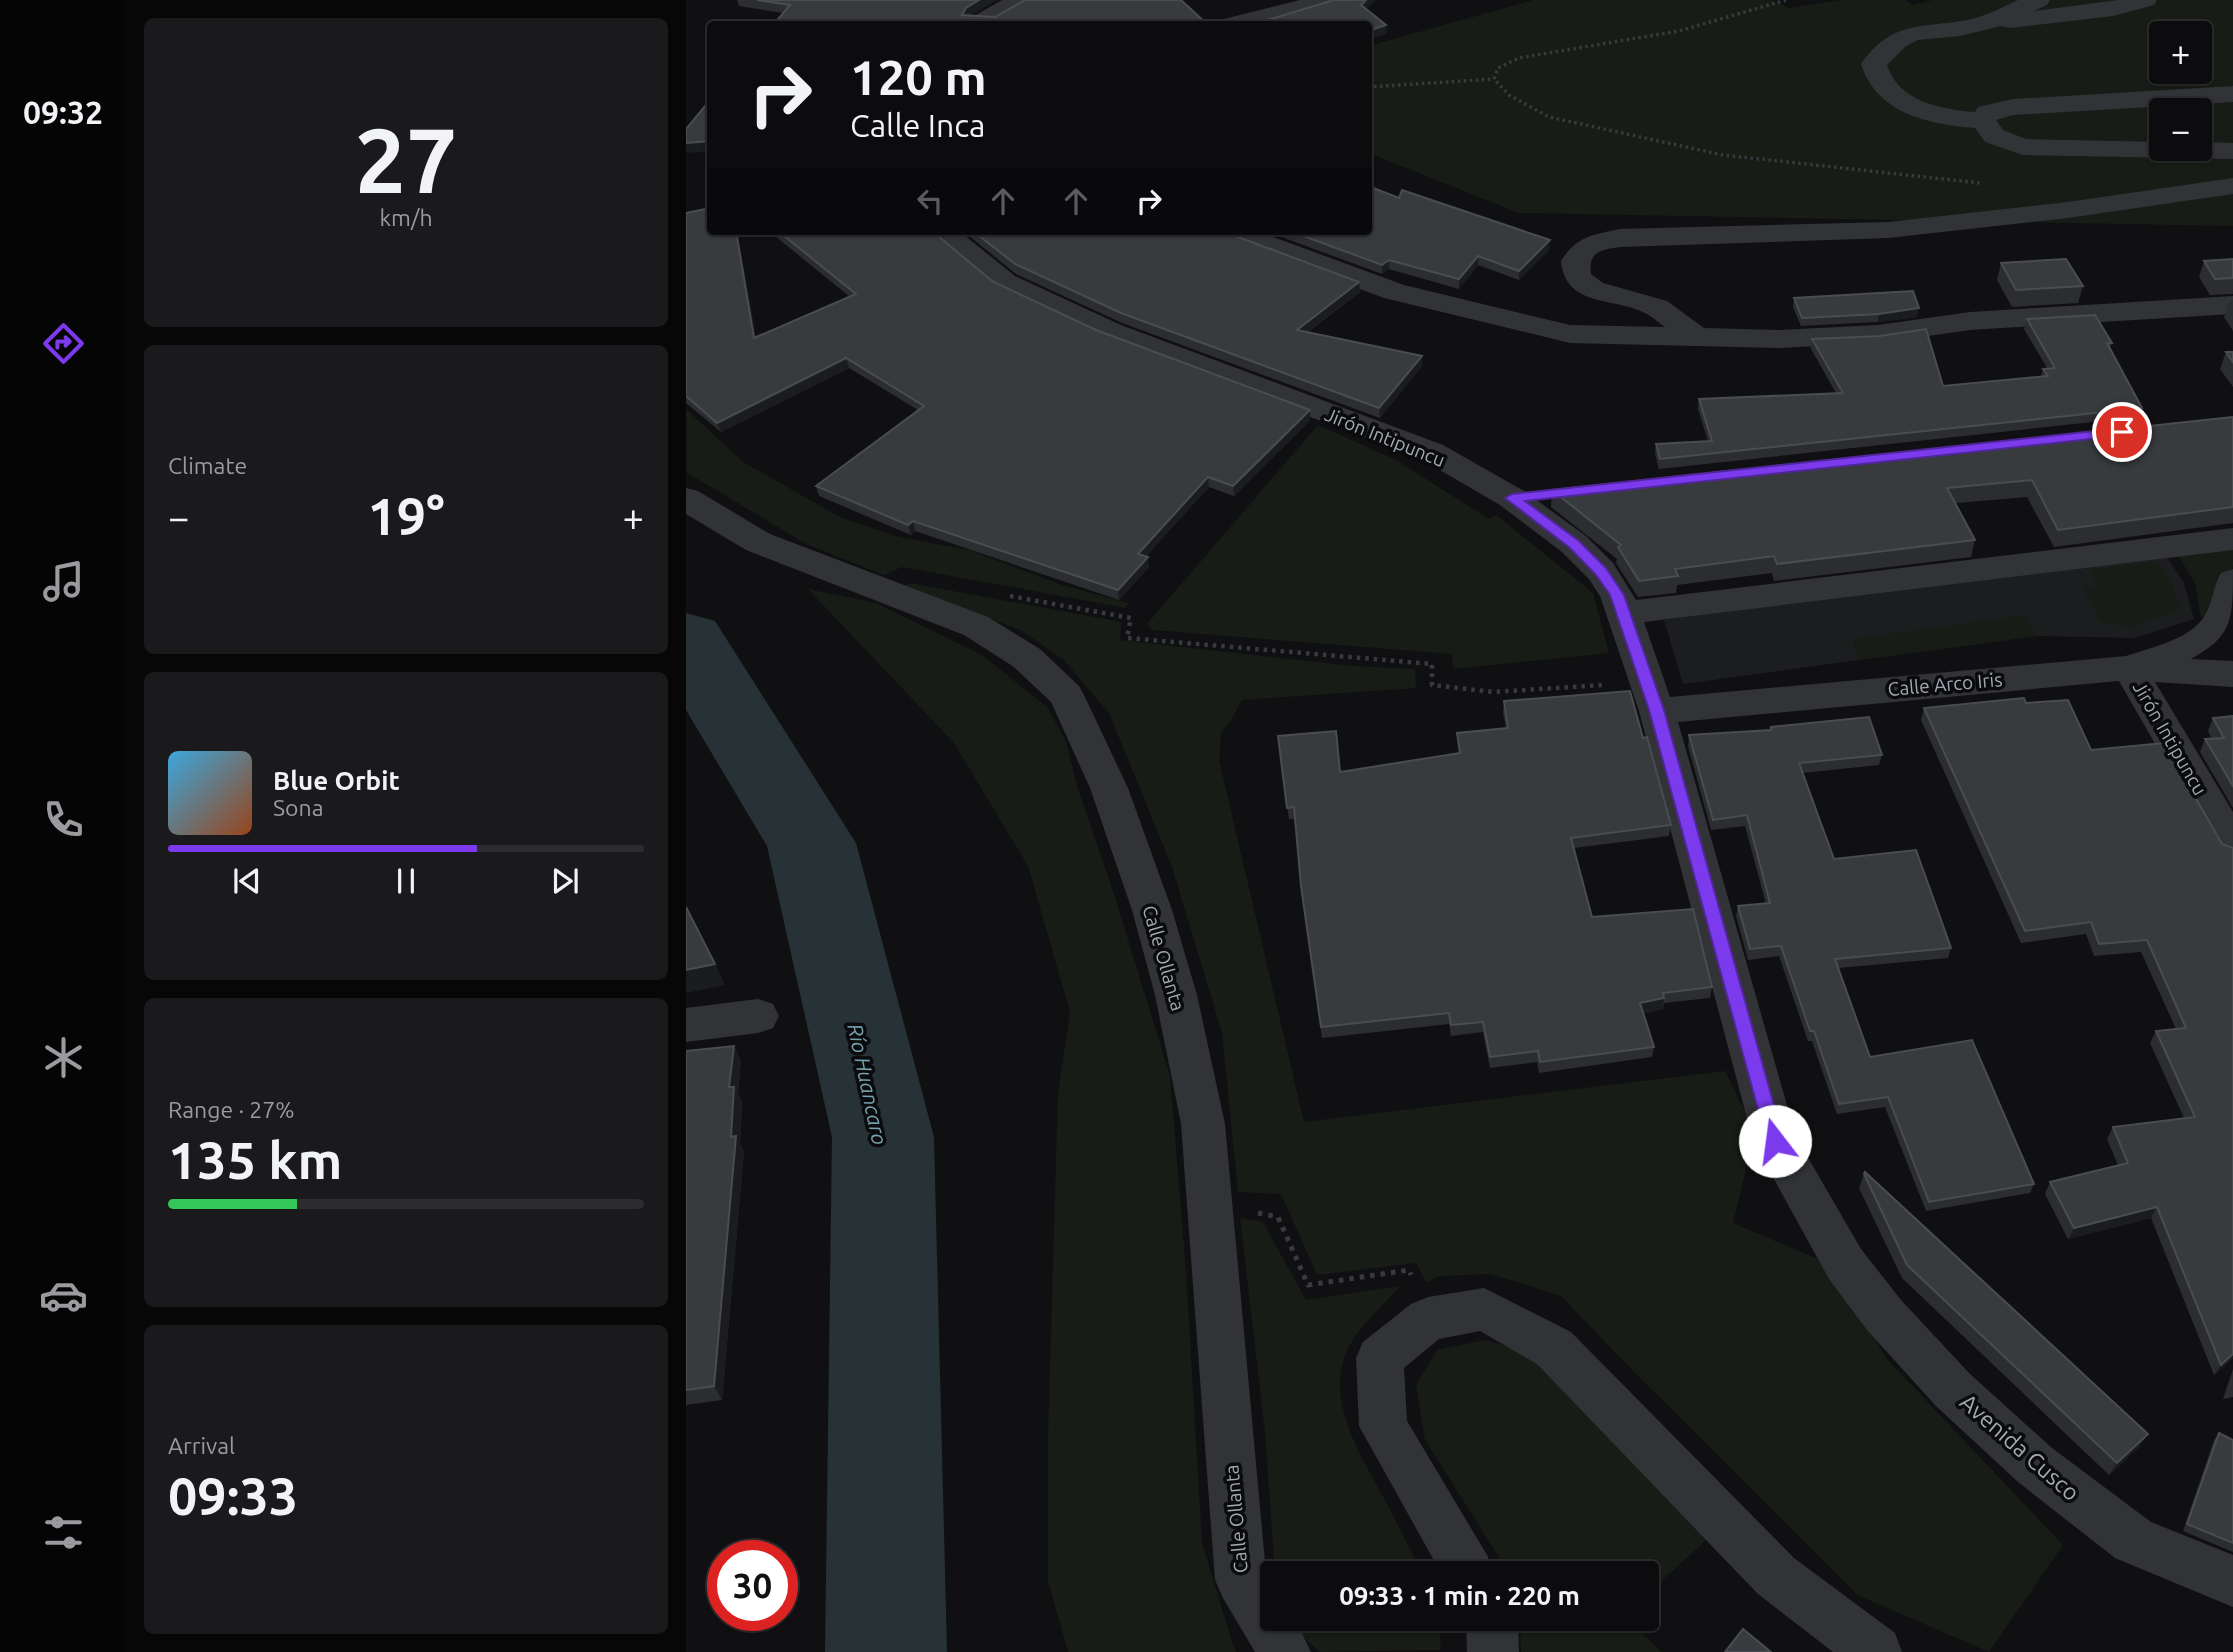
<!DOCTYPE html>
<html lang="en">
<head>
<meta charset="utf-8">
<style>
	body { margin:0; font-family:Ubuntu,sans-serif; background:#1a1a1c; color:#f1f3f6; height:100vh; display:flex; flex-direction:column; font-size:26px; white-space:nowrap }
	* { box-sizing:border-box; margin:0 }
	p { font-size:23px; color:#9a9b9e }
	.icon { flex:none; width:38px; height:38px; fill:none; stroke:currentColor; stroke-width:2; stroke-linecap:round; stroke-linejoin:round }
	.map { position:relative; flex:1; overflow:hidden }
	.side { display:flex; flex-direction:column; gap:18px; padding:18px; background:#070708; width:560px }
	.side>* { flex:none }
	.banner { position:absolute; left:21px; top:21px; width:665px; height:214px; border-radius:7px; box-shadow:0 2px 5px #0004,0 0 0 2px #2c2c2e; background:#0c0c0e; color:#f1f3f6; overflow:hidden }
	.controls { position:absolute; left:1463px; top:21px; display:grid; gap:14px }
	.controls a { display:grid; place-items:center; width:63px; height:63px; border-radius:7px; background:#0c0c0e; box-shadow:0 2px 5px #0004,0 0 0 2px #2c2c2e; font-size:35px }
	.speed { position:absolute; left:21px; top:1540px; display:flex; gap:14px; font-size:35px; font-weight:700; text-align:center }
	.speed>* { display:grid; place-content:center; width:91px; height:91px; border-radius:50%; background:#0c0c0e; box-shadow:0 2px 5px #0004,0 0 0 2px #2c2c2e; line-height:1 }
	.speed .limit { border:10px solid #d22; background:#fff; color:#111 }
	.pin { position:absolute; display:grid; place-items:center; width:60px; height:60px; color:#fff; margin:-30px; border:4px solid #fff; border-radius:50%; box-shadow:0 2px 7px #0007 }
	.me { position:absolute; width:77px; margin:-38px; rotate:345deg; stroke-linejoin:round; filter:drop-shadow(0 0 5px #0008) }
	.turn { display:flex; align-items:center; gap:24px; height:147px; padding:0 28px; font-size:32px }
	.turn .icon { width:91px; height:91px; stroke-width:2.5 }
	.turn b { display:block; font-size:49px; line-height:60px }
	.lanes { display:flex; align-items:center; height:66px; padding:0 28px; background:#0003; justify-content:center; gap:35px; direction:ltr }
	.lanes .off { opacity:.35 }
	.big { font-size:52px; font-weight:700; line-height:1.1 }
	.side .tile { flex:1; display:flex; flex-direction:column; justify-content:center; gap:10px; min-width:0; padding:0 24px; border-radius:10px; background:#1a1a1c }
	.side .dial { align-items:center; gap:0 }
	.dial b { font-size:91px; line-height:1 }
	.song { display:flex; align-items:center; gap:21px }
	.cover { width:84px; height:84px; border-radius:10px; background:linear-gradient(135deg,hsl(200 70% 55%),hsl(20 70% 35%)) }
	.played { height:7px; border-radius:4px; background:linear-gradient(90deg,#7c3aed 65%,#2c2c2e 65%) }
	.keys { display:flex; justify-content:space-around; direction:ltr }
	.heat { display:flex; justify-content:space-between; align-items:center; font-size:38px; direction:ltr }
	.charge { height:10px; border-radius:5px; background:linear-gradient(90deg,#34c759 27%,#2c2c2e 0) }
	.trip { position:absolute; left:574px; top:1561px; width:399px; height:70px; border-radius:7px; background:#0c0c0e; box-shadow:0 2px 5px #0004,0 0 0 2px #2c2c2e; font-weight:700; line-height:70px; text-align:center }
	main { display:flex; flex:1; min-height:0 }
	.tab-bar { display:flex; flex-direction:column; width:126px; justify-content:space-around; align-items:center; background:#050506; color:#9a9b9e }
	.tab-bar .icon { width:49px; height:49px }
	.tab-bar .selected { color:#7c3aed }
	.tab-bar b { font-size:32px; color:#f1f3f6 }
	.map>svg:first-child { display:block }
</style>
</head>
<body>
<main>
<nav class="tab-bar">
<b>09:32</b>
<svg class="icon selected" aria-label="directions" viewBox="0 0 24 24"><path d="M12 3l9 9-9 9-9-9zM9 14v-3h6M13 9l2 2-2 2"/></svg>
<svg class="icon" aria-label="music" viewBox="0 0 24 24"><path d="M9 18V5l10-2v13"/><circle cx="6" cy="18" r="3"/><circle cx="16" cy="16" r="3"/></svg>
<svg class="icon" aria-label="phone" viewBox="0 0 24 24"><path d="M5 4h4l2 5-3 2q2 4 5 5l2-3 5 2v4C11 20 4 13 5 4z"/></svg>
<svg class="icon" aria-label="climate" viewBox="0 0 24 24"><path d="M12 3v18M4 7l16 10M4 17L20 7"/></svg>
<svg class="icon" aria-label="car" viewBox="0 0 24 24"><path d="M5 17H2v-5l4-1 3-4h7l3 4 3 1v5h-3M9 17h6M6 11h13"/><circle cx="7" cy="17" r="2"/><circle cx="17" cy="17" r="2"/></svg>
<svg class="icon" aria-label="filters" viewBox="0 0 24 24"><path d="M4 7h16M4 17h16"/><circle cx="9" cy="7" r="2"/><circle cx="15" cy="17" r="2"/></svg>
</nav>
<section class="side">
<div class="tile dial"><b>27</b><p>km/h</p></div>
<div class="tile"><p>Climate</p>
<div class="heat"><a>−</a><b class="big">19°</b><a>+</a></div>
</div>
<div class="tile">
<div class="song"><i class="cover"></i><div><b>Blue Orbit</b><p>Sona</p></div></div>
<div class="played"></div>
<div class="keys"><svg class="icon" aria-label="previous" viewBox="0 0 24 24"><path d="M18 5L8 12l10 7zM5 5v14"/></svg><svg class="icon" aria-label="pause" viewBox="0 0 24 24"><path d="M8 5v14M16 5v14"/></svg><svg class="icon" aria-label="next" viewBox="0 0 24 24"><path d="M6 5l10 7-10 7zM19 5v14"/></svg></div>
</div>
<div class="tile"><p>Range · 27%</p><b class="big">135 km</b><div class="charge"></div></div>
<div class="tile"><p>Arrival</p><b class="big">09:33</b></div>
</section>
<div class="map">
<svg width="1547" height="1652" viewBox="0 0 1547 1652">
	<rect width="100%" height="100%" fill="#101012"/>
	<polygon fill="#1c1d1f" points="1479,554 1498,583 1508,619 1449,638 1351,636 997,684 978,620"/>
	<g fill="#171c16" fill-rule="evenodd">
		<path d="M847,0h240l15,8 54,-8h63l8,5 20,-5h300v226l-714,-13 -150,-60v-107zM1475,33h39v39h-39zM1475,110h39v39h-39z"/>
		<polygon points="0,409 57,462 154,517 209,536 283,550 376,585 442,603 440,608 216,567 198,575 122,545 0,472"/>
		<polygon points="632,425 710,460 803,519 810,515 907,593 923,653 767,669 766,654 467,630 461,624"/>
		<polygon points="1547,542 1547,566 1534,612 1515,617 1509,583 1488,549"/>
		<polygon points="1472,561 1486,584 1494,609 1446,627 1415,622 1396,587 1411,585 1403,570"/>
		<polygon points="224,583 435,622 434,640 667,666 729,669 730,688 556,700 545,720 535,733 533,760 618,1122 1039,1071 1069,1132 1047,1223 1153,1268 1199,1357 1377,1545 1303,1652 1173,1596 948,1372 875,1296 805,1274 754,1276 740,1282 730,1263 631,1275 595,1194 552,1192 536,1033 486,867 423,713 378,660 333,629 215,588"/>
		<polygon points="122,589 190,603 296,655 361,707 380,741 390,783 428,894 484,1076 500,1271 516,1543 547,1645 551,1652 382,1652 362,1581 362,1435 372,1094 384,1012 342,866 268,743"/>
		<polygon points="1338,615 1351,636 1173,660 1166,639"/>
		<path d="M554,1218l23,4 43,78 94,-14c-20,24 -48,44 -57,76 -13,49 21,98 43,140 12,23 24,47 36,71h-147l-10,-141z"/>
		<polygon points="799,1340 839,1351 1027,1534 961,1594 961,1573 823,1573 739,1440 730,1385 751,1350"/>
		<polygon points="604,1619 753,1619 755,1650 634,1652 609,1630"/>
		<polygon points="834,1619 942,1619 975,1652 835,1652"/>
	</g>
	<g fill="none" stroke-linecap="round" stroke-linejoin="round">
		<polygon fill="#263235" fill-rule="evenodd" points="0,613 29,621 170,843 248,1137 261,1652 139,1652 146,1137 81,846 0,710"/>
		<g stroke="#373a3e" stroke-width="3.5" stroke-dasharray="2.5 3.5" stroke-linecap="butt">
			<polyline points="1100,0 993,31 833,58 812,68 808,79 823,95 863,117 1037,155 1294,183"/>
			<polyline points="682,87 808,79"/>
		</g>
		<polyline stroke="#373a3e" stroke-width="4.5" stroke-dasharray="3.5 5" stroke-linecap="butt" points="324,596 445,618 441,638 746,664 746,685 807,692 917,685"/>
		<polyline stroke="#373a3e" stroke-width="5" stroke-dasharray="4.5 6" stroke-linecap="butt" points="572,1213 592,1217 622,1285 723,1270 725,1275"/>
		<g fill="#313337" fill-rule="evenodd">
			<polygon points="316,0 345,0 342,5 309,24 280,24 283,19"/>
			<polygon points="614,0 655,0 652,5 575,24 535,24 538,19"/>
			<path d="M1332,0h32l-3,5 -13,6 84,-11h39l-3,5 -41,11 -103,12 -9,-2 -41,10 -42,4 -12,6 -19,19c12,37 53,44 88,47l3,-5 35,-8 220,-13v16l-220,13 -17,5 7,10 23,9 135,3v7h39v-7l33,1v16l-210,-4 -38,-13 -10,-14c-47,-4 -98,-14 -114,-64 32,-46 64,-35 111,-45 16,-4 31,-12 46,-19z"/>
			<path d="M1547,178v16l-165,24 -180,20 -268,9c-19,3 -32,4 -29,27l12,9 64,18 37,27 75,2 99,-5 92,-13 263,-16v18l-263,16 -92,13 -99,5 -209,-5 -186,-45 -163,-61 -4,-6h40l147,54 166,40 95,2c-6,-4 -12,-10 -18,-13 -32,-18 -81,-5 -86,-53 16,-25 31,-26 59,-32l268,-7 180,-20z"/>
			<path d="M241,231h32l56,45 106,49 322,120 81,46 62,45 27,27 23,37 597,-72v22l-589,72 26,75 456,-41c24,-8 66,-17 79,-41 8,-13 8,-29 16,-42l12,-4c0,51 0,67 -42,90l42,2v26l-78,-5 78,130v48l-14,-5 -100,-174 -441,41 118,415 65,112 40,51 69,74 82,74 99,74 82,33v52l-118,-49 -97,-76 -82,-76 -69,-76 -38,-51 -76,-138 -114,-430 -39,-115 -11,-17 -27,-27 -62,-47 -79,-46 -322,-122 -104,-49z"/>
			<polygon points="0,488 12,491 84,534 302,617 354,649 393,686 398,695 442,788 486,910 511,995 539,1124 580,1573 586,1583 586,1619 609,1619 625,1652 569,1652 537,1598 529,1580 495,1124 469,995 446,910 404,788 365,702 328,667 278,635 60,550 0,514"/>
			<polygon points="72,999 87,1004 93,1016 87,1028 72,1033 0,1042 0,1008"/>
			<polygon points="798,1288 885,1332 1108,1558 1209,1633 1216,1652 1147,1652 1072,1594 851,1364 794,1331 753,1339 718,1368 721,1421 801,1555 809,1573 755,1573 673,1426 670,1358 677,1342 725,1304 742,1297"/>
			<polygon points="780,1619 832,1619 833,1652 781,1652"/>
		</g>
	</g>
	<g fill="#2c2d30">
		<polygon points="51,0 311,0 283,16 521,24 97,13 53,6"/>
		<polygon points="713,198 863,250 833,280 792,265 773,289 703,269 696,274 579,231 682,231"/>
		<polygon points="0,213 24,231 51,231 70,338 164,297 83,231 246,231 306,281 410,330 624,410 624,420 548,496 523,487 460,556 463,567 433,600 229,531 225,535 133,496 130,486 232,410 163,368 35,432 0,403"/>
		<polygon points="277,231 536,231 673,282 674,292 622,332 736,356 736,366 694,418 436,323 330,274"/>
		<polygon points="1547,259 1547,294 1524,295 1513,277 1518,261"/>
		<polygon points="1315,263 1397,286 1392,303 1326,307 1311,280"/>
		<polygon points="1108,298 1231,317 1192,322 1115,326 1107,307"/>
		<polygon points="1547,300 1547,331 1538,317 1544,301"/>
		<polygon points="1341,319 1426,343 1424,348 1456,408 1453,417 973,469 969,454 970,444 1022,441 1012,409 1013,399 1150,393 1125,349 1126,339 1257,386 1355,377 1357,369 1361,368 1338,329"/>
		<polygon points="1540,352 1547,352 1547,387 1534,369"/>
		<polygon points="1547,417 1547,523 1368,547 1341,497 1270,503 1289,540 1285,557 1088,581 1086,573 991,585 990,593 952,597 930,563 931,559 865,507 866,490"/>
		<polygon points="818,701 957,738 985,825 983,836 888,848 906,917 1026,987 1024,998 978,1003 977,1009 957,1013 968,1047 966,1057 853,1073 851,1062 804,1068 797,1032 765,1036 763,1024 636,1038 616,897 609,819 603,819 592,736 654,772 773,753 771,733 820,728 817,713"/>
		<polygon points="1340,703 1536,844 1547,848 1547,1358 1528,1375 1465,1218 1382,1239 1359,1194 1364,1182 1432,1165 1421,1139 1427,1127 1498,1118 1464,1043 1470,1031 1490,1029 1455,952 1408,956 1400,934 1335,943 1235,720 1238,708"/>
		<polygon points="1547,716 1547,808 1514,752 1519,739 1526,739 1522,731 1527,718"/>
		<polygon points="1085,727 1196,755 1193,765 1116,773 1148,859 1265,948 1262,958 1152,968 1184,1057 1348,1184 1344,1193 1240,1211 1199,1107 1151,1114 1126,1041 1122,1041 1093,956 1062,960 1050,916 1052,906 1080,904 1059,826 1025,830 1002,746 1003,735 1084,730"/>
		<polygon points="48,1046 55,1061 52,1094 56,1102 54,1144 58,1151 36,1400 0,1405 0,1051"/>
		<polygon points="1178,1174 1454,1446 1423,1475 1216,1278 1173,1188"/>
		<polygon points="1547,1369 1547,1397 1537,1399"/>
		<polygon points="1533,1433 1547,1440 1547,1552 1497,1531 1528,1440"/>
	</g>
	<g fill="#1b1c1e">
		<polygon points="293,0 311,0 282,17 276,15 280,8"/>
		<polygon points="680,0 690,0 675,14 675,5"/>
		<polygon points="700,25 701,34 682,40 682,31"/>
		<polygon points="24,141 24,151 0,153 0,143"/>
		<polygon points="50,231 51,231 72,348 68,338"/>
		<polygon points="864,240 863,250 833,280 833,271"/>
		<polygon points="792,256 792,265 773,289 773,279"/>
		<polygon points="703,260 703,269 696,274 696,265"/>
		<polygon points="673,282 674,292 612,339 611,330"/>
		<polygon points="1233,308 1231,317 1192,322 1193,314"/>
		<polygon points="736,356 736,366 694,418 693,408"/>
		<polygon points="160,358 163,368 35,432 31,423"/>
		<polygon points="624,410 624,420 548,496 547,486"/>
		<polygon points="522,477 523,487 453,563 452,554"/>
		<polygon points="227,521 229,531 225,535 222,525"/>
		<polygon points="462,557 463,567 433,600 432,590"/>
		<polygon points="29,964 39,985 0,993 0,970"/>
		<polygon points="978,998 977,1009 953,1013 954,1003"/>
		<polygon points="48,1046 55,1061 52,1094 56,1102 54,1144 58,1151 36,1400 28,1386 45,1137 43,1087"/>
		<polygon points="1471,1207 1465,1218 1382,1239 1388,1228"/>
		<polygon points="1547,1354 1547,1358 1528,1375 1535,1365"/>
		<polygon points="1462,1434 1454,1446 1423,1475 1431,1463"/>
	</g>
	<g fill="#383b3e" stroke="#494c50" stroke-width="2">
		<polygon points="71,0 293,0 280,8 276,15 309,17 339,0 495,0 521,24 88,24 104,5"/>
		<polygon points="648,0 680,0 675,5 700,25 682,31 682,24 568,24"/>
		<polygon points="24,100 24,141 0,143 0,129"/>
		<polygon points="682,186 713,198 716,190 864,240 833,271 792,256 773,279 703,260 696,265 604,231 682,231"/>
		<polygon points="24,208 24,231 50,231 68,338 170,294 92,231 246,231 306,281 410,330 624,410 547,486 522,477 452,554 462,557 432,590 227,521 222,525 130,486 238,406 160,358 31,423 0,396 0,213"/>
		<polygon points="287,231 536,231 673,282 611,330 736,356 693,408 435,313 329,264"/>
		<polygon points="1380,259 1397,286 1330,290 1315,263"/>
		<polygon points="1547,259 1547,278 1529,279 1518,261"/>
		<polygon points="1227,291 1233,308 1193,314 1116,318 1108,298"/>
		<polygon points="1409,315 1426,343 1421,343 1456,408 974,459 970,444 1026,441 1013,399 1157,393 1126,339 1194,336 1240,329 1257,386 1362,376 1357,369 1369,368 1341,319"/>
		<polygon points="1540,352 1547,352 1547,362"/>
		<polygon points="1547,417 1547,507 1372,530 1346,480 1261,488 1289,540 1091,564 1088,556 989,569 992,576 953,581 932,547 935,545 866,490"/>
		<polygon points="944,691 957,738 961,737 985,825 885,838 906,917 1007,909 1026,987 977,993 978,998 954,1003 968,1047 854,1062 852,1051 804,1057 797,1022 765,1025 763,1013 635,1027 615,886 608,807 601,808 592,736 650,731 654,772 774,753 771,733 822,728 818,701"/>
		<polygon points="1338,698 1340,703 1382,700 1405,750 1478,743 1536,844 1547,848 1547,1354 1535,1365 1471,1207 1388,1228 1364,1182 1442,1163 1427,1127 1509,1117 1470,1031 1500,1028 1461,940 1413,944 1405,922 1339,931 1238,708"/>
		<polygon points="1547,716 1547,786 1519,739 1538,738 1527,718"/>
		<polygon points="1183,717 1196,755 1113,763 1148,859 1230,850 1265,948 1149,959 1184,1057 1286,1040 1348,1184 1243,1202 1202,1097 1153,1104 1128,1031 1124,1031 1095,946 1064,949 1052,906 1084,903 1061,815 1027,820 1003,735 1085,730 1085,727"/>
		<polygon points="0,907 29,964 0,970"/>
		<polygon points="48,1046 43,1087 48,1087 45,1137 50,1136 28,1386 0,1390 0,1051"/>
		<polygon points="1179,1172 1462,1434 1431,1463 1221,1265 1178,1174"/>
		<polygon points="1533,1433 1547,1440 1547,1543 1501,1524"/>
		<polygon points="1057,1629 1085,1652 1039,1652"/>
	</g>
	<polygon fill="#7c3aed" stroke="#51269a" stroke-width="2" points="1436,428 1443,432 1441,435 839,501 893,541 920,568 938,595 978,710 1098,1141 1095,1146 1089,1148 1082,1146 963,710 924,595 910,575 884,548 819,498 826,494"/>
	<g text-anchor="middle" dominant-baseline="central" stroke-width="7" stroke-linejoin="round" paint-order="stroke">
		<g font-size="19" fill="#a1aab3" stroke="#0b0b0d">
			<text transform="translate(699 437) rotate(22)">Jirón Intipuncu</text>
			<text transform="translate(1259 684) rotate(-5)">Calle Arco Iris</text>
			<text transform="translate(1484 738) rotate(60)">Jirón Intipuncu</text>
			<text transform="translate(478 958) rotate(74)">Calle Ollanta</text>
			<text transform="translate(550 1519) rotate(-95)">Calle Ollanta</text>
		</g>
		<g font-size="21" font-style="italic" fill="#76a1b0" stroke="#0b0b0d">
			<text transform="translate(182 1084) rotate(78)">Río Huancaro</text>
		</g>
		<g font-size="23" fill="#a1aab3" stroke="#0b0b0d">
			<text transform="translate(1334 1447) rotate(41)">Avenida Cusco</text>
		</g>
	</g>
</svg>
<div class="controls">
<a>+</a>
<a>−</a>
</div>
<div class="speed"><div class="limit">30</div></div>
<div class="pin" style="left:1436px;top:432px;background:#d93025"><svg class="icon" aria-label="arrive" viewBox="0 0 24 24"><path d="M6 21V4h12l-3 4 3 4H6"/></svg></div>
<svg class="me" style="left:1089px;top:1141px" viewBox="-20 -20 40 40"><circle r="19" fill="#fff"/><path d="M0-13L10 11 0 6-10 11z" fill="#7c3aed"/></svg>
<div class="trip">09:33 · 1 min · 220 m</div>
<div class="banner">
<div class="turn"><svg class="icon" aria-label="right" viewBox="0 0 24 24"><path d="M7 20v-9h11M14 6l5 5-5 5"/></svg><div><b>120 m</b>Calle Inca</div></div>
<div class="lanes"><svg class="icon off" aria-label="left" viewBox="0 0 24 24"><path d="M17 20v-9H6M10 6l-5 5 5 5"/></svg><svg class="icon off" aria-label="ahead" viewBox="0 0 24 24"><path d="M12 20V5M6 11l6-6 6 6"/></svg><svg class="icon off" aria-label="ahead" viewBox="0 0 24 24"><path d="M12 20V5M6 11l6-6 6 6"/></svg><svg class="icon" aria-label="right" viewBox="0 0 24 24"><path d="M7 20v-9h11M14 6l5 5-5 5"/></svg></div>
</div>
</div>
</main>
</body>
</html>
